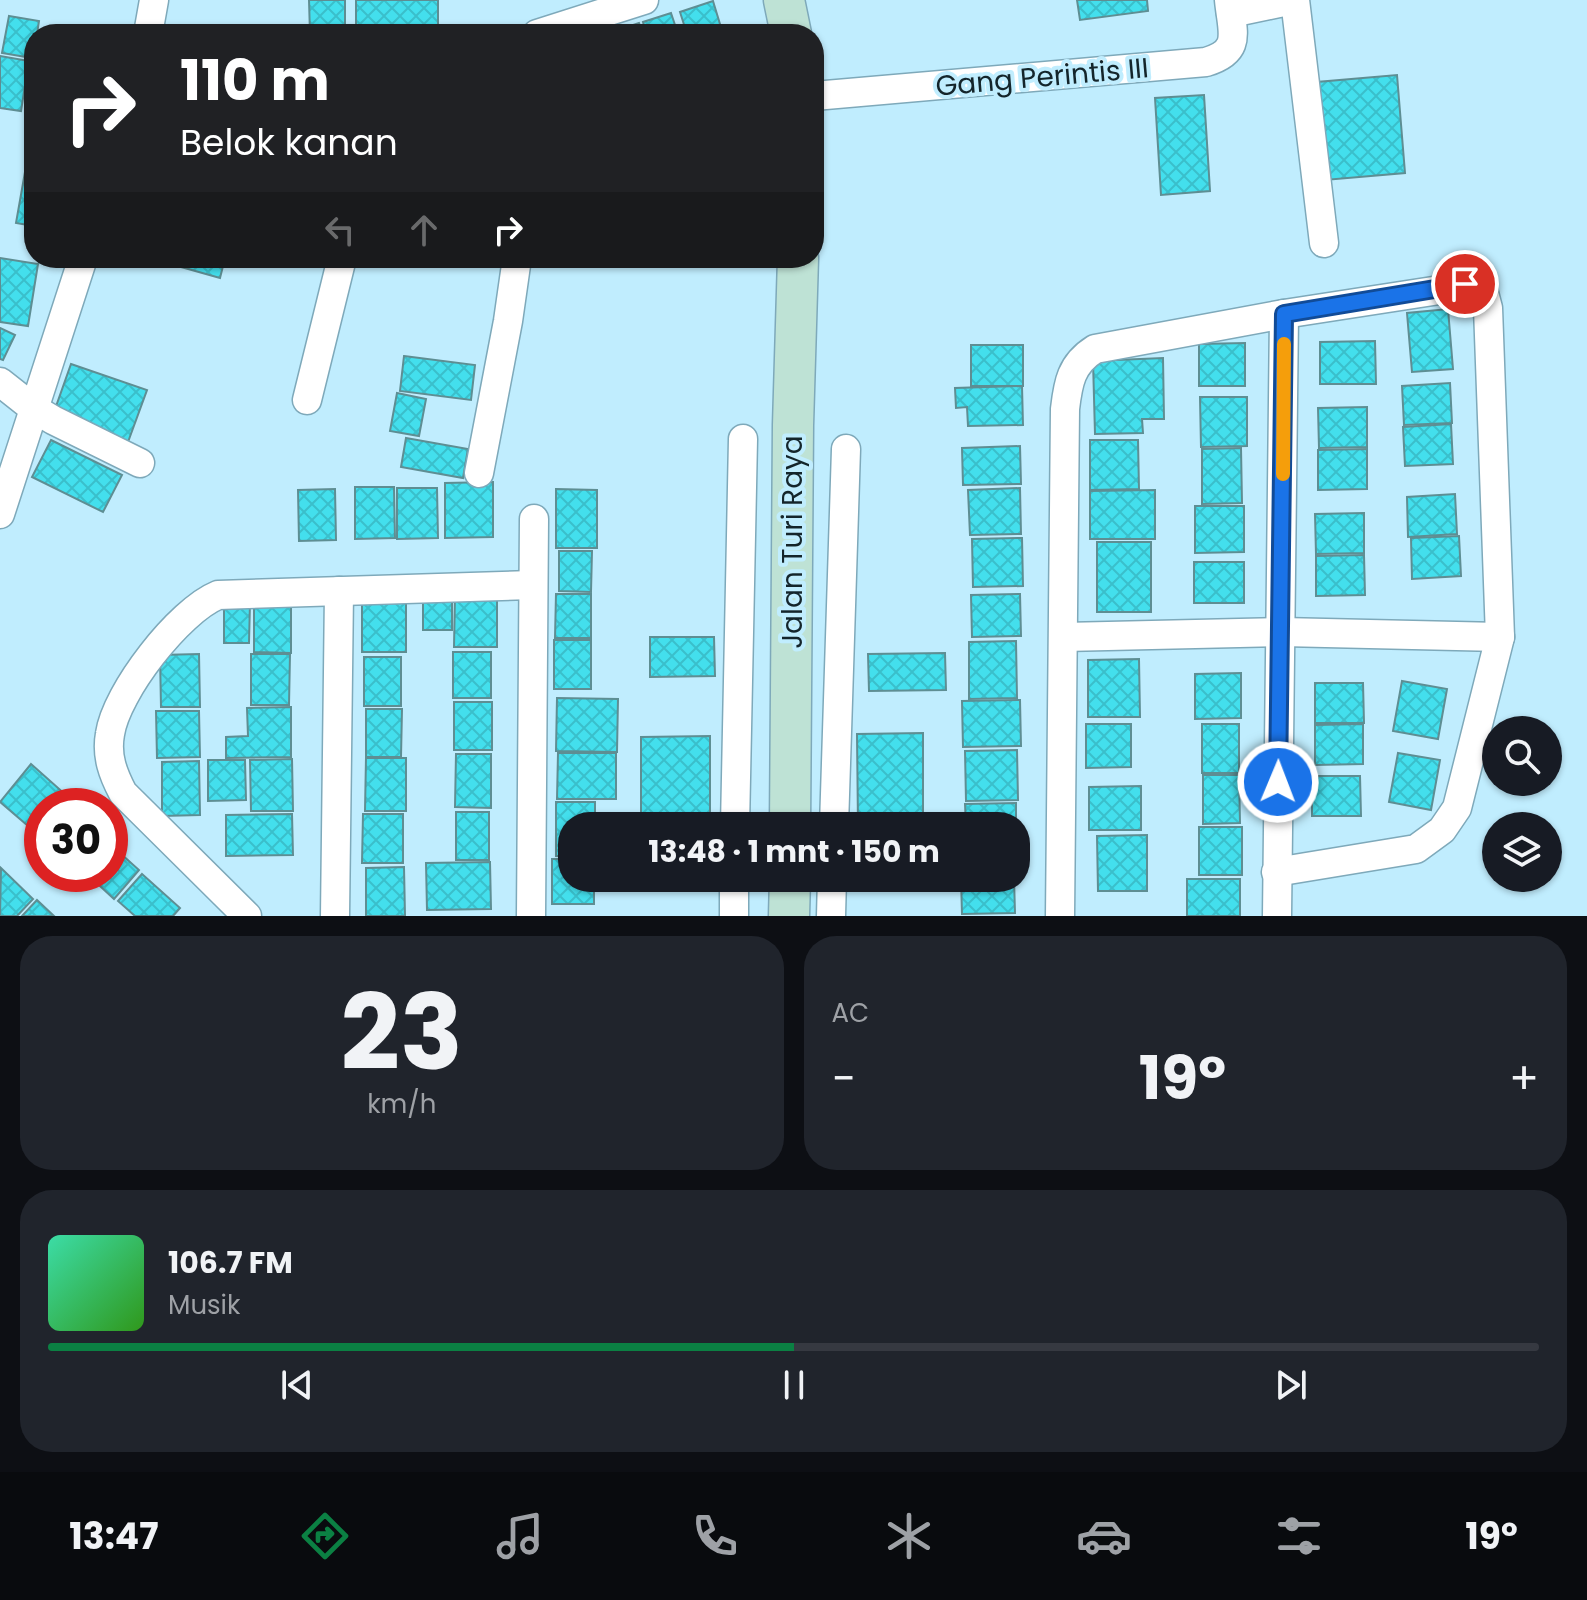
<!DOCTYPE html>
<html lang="id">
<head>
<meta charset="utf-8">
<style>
	body { margin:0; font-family:Poppins,sans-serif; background:#20242c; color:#f1f3f6; height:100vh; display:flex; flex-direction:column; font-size:30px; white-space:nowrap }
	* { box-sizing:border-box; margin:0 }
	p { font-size:26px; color:#9ea1a6 }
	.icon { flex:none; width:44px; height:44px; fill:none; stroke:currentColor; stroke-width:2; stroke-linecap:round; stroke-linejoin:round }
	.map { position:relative; height:916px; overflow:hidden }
	.panel { display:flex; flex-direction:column; gap:20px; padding:20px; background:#0d0f14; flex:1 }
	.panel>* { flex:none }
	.top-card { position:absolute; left:24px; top:24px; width:800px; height:244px; border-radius:32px; box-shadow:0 2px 6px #0004; background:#202124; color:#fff; overflow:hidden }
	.fabs { position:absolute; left:1482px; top:716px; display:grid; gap:16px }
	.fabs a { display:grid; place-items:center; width:80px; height:80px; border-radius:50%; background:#171b24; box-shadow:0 2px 6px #0004; font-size:40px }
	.speed { position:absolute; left:24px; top:788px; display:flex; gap:16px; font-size:40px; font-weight:700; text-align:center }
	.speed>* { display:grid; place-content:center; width:104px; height:104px; border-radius:50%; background:#171b24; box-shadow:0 2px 6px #0004; line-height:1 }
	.speed .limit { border:12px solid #d22; background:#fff; color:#111 }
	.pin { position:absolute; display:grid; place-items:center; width:68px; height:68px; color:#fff; margin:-34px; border:4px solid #fff; border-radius:50%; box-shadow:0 2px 8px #0007 }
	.me { position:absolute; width:88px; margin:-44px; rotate:1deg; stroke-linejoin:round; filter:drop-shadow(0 0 6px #0008) }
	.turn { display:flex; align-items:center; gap:28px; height:168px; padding:0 24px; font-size:36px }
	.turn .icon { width:104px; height:104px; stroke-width:2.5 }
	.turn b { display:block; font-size:56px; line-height:68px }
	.lanes { display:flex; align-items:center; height:76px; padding:0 24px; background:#0003; justify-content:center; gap:40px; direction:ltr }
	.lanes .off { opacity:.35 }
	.big { font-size:60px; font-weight:700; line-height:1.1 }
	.panel .tile { flex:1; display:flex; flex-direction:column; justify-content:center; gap:12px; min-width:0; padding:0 28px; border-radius:32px; background:#20242c }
	.panel .dial { align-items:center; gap:0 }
	.dial b { font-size:104px; line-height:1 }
	.song { display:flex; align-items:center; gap:24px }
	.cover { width:96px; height:96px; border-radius:12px; background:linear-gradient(135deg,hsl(160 70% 55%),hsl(110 70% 35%)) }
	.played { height:8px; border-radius:4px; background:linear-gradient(90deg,#0b8043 50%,#363941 50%) }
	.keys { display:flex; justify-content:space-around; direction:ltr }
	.heat { display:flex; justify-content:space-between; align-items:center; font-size:44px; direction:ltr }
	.panel .tiles { flex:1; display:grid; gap:20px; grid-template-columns:1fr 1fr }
	.tile:last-child { grid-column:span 2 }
	.trip { position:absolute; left:558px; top:812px; width:472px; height:80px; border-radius:32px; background:#171b24; box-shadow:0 2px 6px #0004; font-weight:700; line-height:80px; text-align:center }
	.tabs { display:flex; height:128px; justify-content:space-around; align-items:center; background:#090b0e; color:#9ea1a6 }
	.tabs .icon { width:56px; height:56px }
	.tabs .on { color:#0b8043 }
	.tabs b { font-size:36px; color:#f1f3f6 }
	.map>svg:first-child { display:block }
</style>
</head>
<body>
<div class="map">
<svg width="1587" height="916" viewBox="0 0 1587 916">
	<defs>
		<pattern id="building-cross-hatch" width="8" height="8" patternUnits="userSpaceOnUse" patternTransform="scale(2)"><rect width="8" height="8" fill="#43dfed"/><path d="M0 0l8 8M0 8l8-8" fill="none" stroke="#3abfcb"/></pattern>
	</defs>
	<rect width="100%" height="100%" fill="#c0edfe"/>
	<g fill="url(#building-cross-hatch)" stroke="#5e8e93" stroke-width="2">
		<polygon points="309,0 345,0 345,34 310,34"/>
		<polygon points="356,0 438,0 438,33 356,34"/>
		<polygon points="1077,0 1147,0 1148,11 1080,20"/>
		<polygon points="713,1 723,34 687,34 680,12"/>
		<polygon points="671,13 678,34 646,34 643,22"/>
		<polygon points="9,16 39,21 37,34 34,34 32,58 2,53"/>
		<polygon points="639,23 643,34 606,34"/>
		<polygon points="0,56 29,61 21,111 0,108"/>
		<polygon points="1397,75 1405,173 1325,180 1317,82"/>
		<polygon points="1204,95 1210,191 1161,195 1155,98"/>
		<polygon points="25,172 34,174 34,226 16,223"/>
		<polygon points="0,258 38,264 28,326 0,322"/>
		<polygon points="176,258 225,258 220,278 174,265"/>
		<polygon points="1448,309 1453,369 1412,372 1407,313"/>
		<polygon points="0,328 15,335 3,360 0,359"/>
		<polygon points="1375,341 1376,384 1320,384 1320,342"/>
		<polygon points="1245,343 1245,386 1199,386 1199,344"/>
		<rect x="971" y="345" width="52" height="41"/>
		<polygon points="404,356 475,365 471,400 400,391"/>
		<polygon points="1163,358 1164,419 1142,419 1143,433 1095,434 1093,361"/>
		<polygon points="71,364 147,390 128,442 53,415"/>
		<polygon points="1450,383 1452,423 1404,425 1402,386"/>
		<polygon points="1022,386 1023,425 968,426 967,407 956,408 955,388"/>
		<polygon points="397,393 426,399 419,436 390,431"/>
		<polygon points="1200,397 1247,397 1247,446 1201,447"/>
		<polygon points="1367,407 1367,447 1319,448 1318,408"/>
		<polygon points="1451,424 1453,464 1405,466 1403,427"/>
		<polygon points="406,438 468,449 463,478 401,467"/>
		<polygon points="51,440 122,475 103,512 32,477"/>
		<polygon points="1090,440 1138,440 1139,489 1090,490"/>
		<polygon points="1020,446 1021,484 963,485 962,448"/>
		<polygon points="1241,448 1242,503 1202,504 1202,449"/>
		<polygon points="1367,449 1367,489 1318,490 1318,450"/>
		<polygon points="493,482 493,537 445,538 445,483"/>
		<polygon points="355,487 394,487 395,538 355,539"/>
		<polygon points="397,488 437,488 438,538 397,539"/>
		<polygon points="1020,488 1021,534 970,535 968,490"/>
		<polygon points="335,489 336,540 299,541 298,490"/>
		<polygon points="556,489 597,490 597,548 556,548"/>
		<polygon points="1155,490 1155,539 1090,539 1090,491"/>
		<polygon points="1455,494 1457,534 1408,537 1407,497"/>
		<polygon points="1195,506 1244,506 1244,552 1195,553"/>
		<polygon points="1364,513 1364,553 1316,554 1315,514"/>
		<polygon points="1459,536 1461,576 1412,579 1411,538"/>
		<polygon points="1022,538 1023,586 973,587 972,539"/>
		<rect x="1097" y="542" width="54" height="70"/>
		<polygon points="559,551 592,551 591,592 559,591"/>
		<polygon points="1364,555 1365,595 1316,596 1316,556"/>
		<rect x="1194" y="562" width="50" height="41"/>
		<polygon points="455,594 497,594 497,647 454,647"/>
		<polygon points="556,594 591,594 591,638 555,638"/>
		<polygon points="1020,594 1021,636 972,637 971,595"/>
		<rect x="423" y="595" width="29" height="35"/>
		<polygon points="254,601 291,601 291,653 254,652"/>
		<rect x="362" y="601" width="44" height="51"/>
		<polygon points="224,602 250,603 249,643 224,643"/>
		<polygon points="650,637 714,637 715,676 650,677"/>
		<rect x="554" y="640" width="37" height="49"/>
		<polygon points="1016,641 1017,698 969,699 969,642"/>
		<rect x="453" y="652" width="38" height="46"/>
		<polygon points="945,653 946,690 869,691 868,654"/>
		<polygon points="199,654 200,707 161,707 160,655"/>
		<polygon points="251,654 290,654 289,705 251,705"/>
		<rect x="364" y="657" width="37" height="49"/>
		<polygon points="1139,659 1140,717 1088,717 1088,660"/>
		<polygon points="1241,673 1241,718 1195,719 1195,674"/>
		<polygon points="1402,681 1447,689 1438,739 1393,731"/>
		<polygon points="1315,683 1363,683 1364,723 1315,723"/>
		<polygon points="557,698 618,699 617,752 556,751"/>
		<polygon points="1020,700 1021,746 963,747 962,701"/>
		<rect x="454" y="702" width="38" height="48"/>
		<polygon points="291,707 291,757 226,758 226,737 248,736 247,708"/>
		<polygon points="366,709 402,709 401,757 366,757"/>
		<polygon points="156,711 199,711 200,757 157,758"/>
		<polygon points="1086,724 1131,724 1131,767 1086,768"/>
		<rect x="1202" y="724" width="37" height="49"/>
		<polygon points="1363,724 1363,764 1315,765 1315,725"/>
		<polygon points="923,733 923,826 858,826 857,734"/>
		<polygon points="710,736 710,826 641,826 641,737"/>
		<polygon points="1017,750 1018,800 966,801 965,751"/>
		<polygon points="558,753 616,753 616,799 557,799"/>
		<polygon points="1398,753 1440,760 1431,810 1389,802"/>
		<polygon points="456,754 491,754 491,808 455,807"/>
		<polygon points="366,758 406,758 406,811 365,811"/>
		<polygon points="292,759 293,811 251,811 250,760"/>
		<polygon points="208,760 245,760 246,800 208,801"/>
		<polygon points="199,761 200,815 162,816 162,762"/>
		<polygon points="31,764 66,795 56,806 42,806 42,822 34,831 0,802"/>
		<polygon points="1203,775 1239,775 1240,823 1203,824"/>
		<polygon points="1312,776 1360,776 1361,816 1312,816"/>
		<polygon points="1141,786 1141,830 1089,830 1089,787"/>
		<polygon points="556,802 595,802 595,826 572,826 572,856 556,856"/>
		<polygon points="1016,803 1016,855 1016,826 966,826 965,804"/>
		<rect x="456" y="812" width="33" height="48"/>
		<polygon points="292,814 293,855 226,856 226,815"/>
		<polygon points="363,814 403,814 403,863 362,863"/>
		<rect x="1199" y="827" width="43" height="48"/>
		<polygon points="1147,835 1147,891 1098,891 1097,836"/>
		<polygon points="110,844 139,870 114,899 87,874 110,874"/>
		<polygon points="552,859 572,859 572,878 594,878 594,904 552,904"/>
		<polygon points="490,862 491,909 427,910 426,863"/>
		<polygon points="404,867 405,916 366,916 366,868"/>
		<polygon points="1,868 33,899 17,916 0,916"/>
		<polygon points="142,874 180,908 173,916 135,916 118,901"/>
		<polygon points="961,878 1014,878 1015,913 962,914"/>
		<rect x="1187" y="879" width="53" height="37"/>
		<polygon points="37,900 54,916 22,916"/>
	</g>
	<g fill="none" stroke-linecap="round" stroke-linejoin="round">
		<g stroke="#7ea9ba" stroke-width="31">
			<g id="street">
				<polyline points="1295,0 1324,243"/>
				<polyline points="1231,13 1293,0"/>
				<polyline points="148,34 154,0"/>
				<polyline points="537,34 644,0"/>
				<path d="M814,96l392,-34c37,-11 26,-30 23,-62"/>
				<polyline points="0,382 33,408 53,420 140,463"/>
				<polyline points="307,400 342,258"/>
				<polyline points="479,473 508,321 517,258"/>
				<polyline points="0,514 83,258"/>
				<polyline points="1064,637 1282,632 1500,637"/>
				<polyline points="735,826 743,439"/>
				<polyline points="834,826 846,449"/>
				<path d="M247,916l-124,-123c-10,-19 -17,-37 -13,-59 6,-42 69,-123 108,-139l314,-10"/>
				<polyline points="335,916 339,591"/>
				<polyline points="531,916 534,519"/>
				<polyline points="734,916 734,878"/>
				<polyline points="831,916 832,878"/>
				<path d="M1060,916l5,-507c3,-26 6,-45 30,-60l189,-35 188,-29 12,8 4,15 12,329 -43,171 -15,22 -26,19 -140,23"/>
				<polyline points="1277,916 1284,314"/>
			</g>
		</g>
		<g stroke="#7ea9ba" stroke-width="43">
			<g id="secondary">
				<polyline points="784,0 791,34"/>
				<polyline points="790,826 793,425 798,258"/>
				<polyline points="789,916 790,878"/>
			</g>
		</g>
		<use href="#street" stroke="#fff" stroke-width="28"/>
		<use href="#secondary" stroke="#bee2d5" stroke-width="40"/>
	</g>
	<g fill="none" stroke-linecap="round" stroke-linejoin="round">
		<g stroke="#114b97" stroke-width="20">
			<polyline id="route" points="1278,782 1284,314 1465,284"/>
		</g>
		<use href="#route" stroke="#1a73e8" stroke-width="14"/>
		<polyline stroke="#f59e0b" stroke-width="14" points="1283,474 1284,344"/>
	</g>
	<g text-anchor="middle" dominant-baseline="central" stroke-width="8" stroke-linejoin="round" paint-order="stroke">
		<g font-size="28" fill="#14252b" stroke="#c0edfe">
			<text transform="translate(1042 77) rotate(-5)">Gang Perintis III</text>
			<text transform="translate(792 542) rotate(-90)">Jalan Turi Raya</text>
		</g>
	</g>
</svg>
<div class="fabs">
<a><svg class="icon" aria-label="search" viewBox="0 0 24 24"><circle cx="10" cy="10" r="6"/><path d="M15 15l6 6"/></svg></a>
<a><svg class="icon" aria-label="layers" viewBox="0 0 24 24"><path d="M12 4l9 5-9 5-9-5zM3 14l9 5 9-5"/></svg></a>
</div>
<div class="speed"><div class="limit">30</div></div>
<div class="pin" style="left:1465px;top:284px;background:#d93025"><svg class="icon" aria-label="arrive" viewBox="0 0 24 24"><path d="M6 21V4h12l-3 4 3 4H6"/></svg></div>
<svg class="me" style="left:1278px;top:782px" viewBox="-20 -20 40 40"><circle r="17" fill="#1a73e8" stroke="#fff" stroke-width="3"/><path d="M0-11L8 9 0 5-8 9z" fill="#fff"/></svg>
<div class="trip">13:48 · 1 mnt · 150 m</div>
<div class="top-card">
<div class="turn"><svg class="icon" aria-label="right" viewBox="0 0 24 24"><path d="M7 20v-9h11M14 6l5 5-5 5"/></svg><div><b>110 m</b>Belok kanan</div></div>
<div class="lanes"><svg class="icon off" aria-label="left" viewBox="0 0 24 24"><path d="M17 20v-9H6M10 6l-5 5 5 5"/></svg><svg class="icon off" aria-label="ahead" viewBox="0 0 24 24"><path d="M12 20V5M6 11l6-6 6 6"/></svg><svg class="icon" aria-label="right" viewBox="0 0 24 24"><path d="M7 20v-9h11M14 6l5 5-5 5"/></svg></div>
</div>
</div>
<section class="panel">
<div class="tiles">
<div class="tile dial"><b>23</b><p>km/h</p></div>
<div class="tile"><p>AC</p>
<div class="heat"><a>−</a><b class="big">19°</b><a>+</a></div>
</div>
<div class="tile">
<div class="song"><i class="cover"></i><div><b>106.7 FM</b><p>Musik</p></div></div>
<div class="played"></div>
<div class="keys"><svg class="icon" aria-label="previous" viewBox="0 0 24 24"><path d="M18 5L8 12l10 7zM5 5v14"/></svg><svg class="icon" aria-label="pause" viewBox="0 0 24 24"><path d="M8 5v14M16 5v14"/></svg><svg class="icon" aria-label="next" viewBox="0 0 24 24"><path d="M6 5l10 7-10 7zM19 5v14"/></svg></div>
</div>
</div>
</section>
<nav class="tabs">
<b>13:47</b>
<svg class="icon on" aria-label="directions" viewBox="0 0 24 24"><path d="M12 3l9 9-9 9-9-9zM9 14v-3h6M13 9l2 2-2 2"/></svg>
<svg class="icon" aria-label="music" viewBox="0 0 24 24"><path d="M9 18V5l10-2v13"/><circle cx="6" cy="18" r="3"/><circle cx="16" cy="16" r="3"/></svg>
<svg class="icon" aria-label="phone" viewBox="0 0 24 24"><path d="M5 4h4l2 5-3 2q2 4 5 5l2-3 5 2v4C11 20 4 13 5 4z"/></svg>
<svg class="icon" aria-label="climate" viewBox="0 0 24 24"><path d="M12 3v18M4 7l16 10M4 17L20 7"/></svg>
<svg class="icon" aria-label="car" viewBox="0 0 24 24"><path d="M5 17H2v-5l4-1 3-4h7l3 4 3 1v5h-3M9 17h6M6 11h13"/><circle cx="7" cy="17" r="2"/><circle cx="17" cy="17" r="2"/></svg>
<svg class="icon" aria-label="filters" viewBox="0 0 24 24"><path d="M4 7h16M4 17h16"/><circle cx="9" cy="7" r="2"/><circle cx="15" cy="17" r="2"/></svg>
<b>19°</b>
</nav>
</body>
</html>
